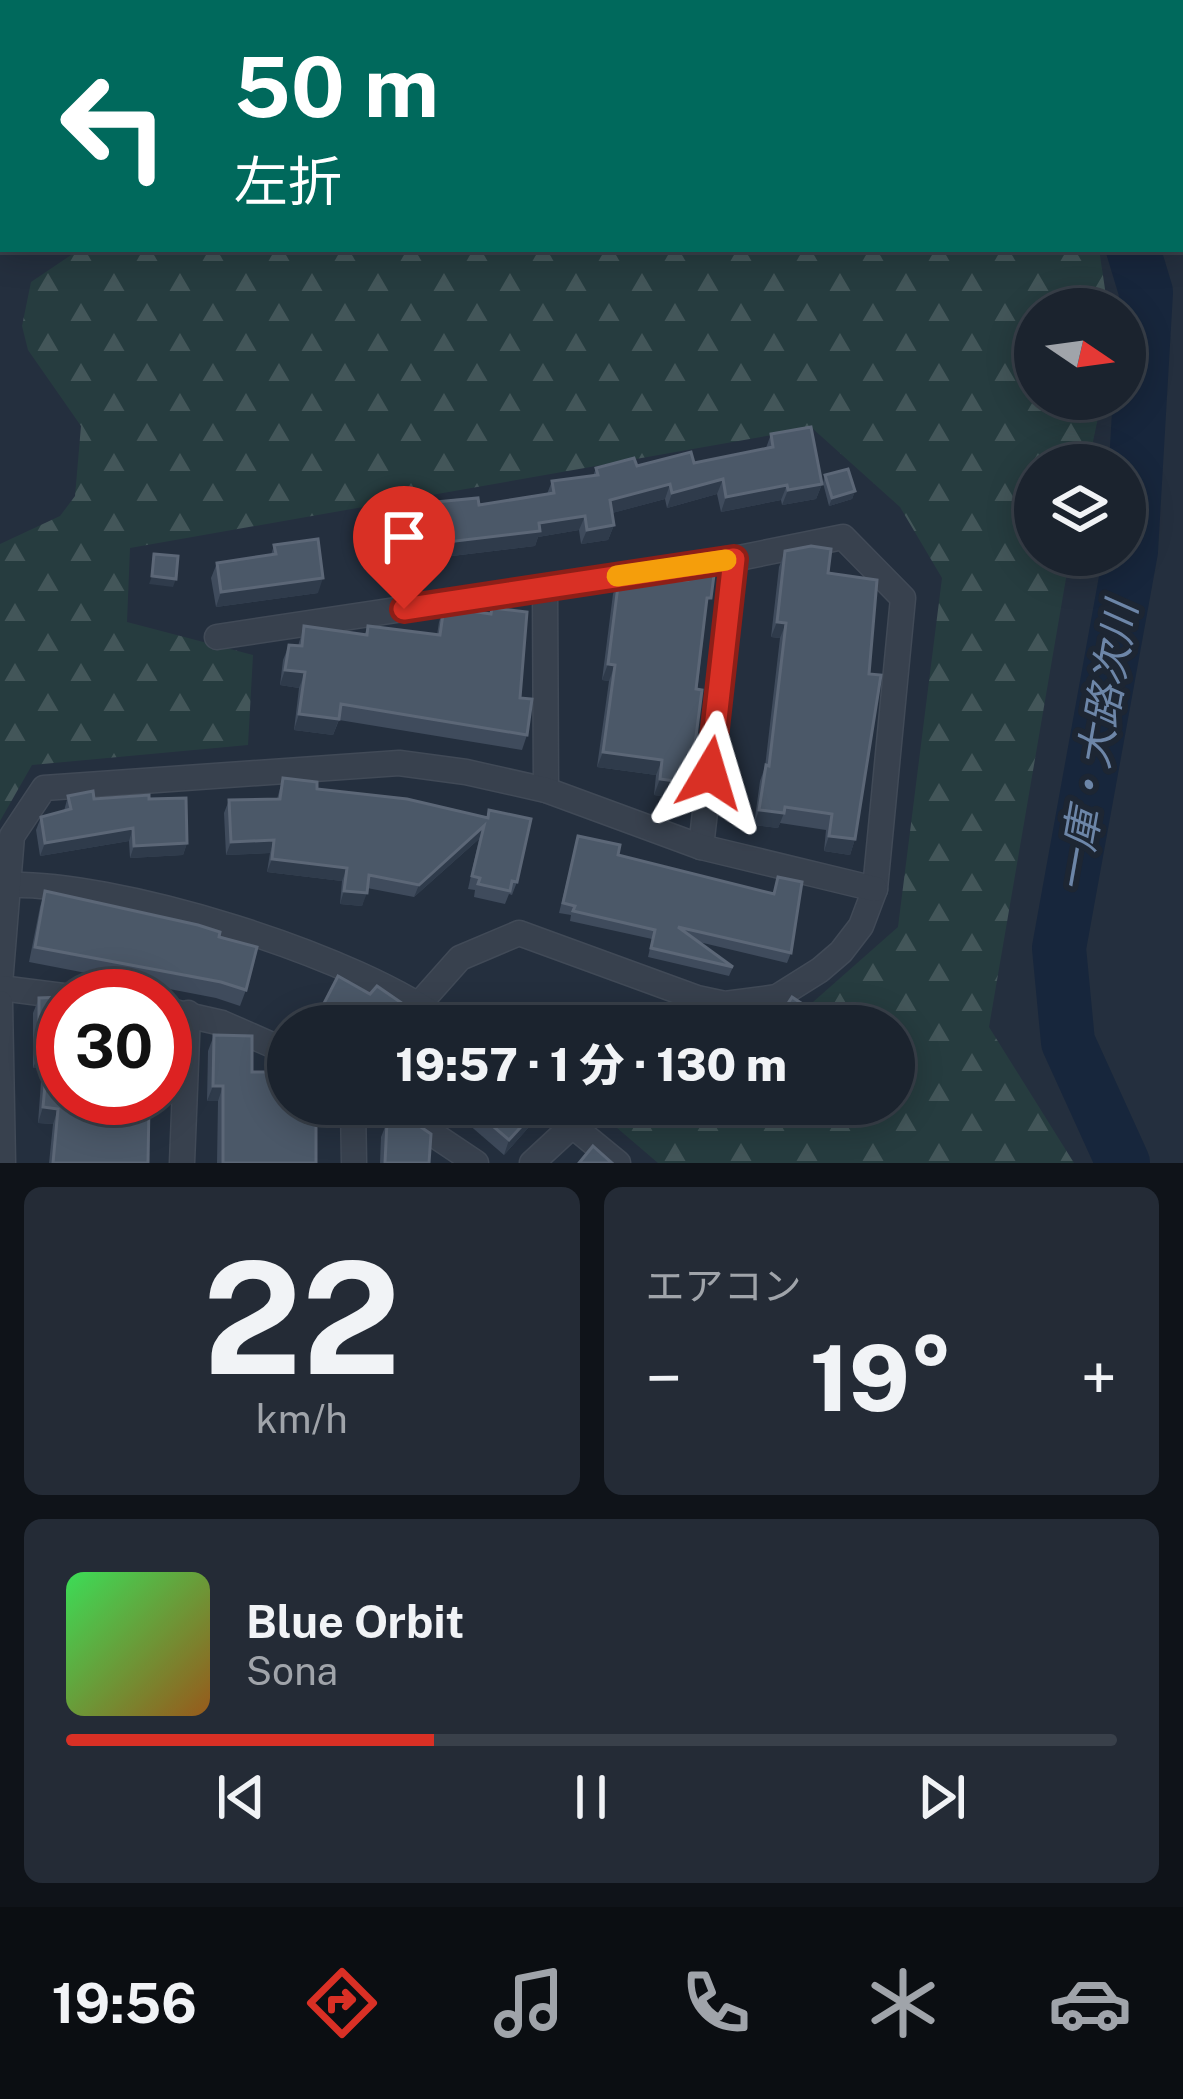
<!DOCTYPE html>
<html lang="ja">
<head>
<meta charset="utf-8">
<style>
	body { margin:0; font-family:"Public Sans","Noto Sans JP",sans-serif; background:#242b36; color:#f1f3f6; height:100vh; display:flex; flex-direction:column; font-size:45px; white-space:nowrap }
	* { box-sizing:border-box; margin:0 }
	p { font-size:39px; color:#a0a4aa }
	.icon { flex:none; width:66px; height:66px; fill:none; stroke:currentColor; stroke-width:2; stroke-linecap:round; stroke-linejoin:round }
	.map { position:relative; height:1163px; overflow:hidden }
	.drawer { display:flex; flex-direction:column; gap:24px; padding:24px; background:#0f1319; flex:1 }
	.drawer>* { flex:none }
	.guide { position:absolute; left:0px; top:0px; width:1185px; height:252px; box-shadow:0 6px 30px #0003,0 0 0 3px #39404a; background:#00695c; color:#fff; overflow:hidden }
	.needle { width:78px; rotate:103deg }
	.buttons { position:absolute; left:1014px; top:288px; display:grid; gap:24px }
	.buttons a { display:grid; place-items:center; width:132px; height:132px; border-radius:50%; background:#1b232e; box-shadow:0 6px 30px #0003,0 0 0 3px #39404a; font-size:60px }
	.speed { position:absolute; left:36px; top:969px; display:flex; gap:24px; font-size:60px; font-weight:700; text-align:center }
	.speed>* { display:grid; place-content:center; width:156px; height:156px; border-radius:50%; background:#1b232e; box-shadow:0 6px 30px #0003,0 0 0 3px #39404a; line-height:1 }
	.speed .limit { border:18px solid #d22; background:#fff; color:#111 }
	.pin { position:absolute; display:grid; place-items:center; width:102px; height:102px; color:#fff; margin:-123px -51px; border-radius:50% 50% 50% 0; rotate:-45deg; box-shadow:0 0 12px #0007 }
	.pin .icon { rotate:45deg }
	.me { position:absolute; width:132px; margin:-66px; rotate:7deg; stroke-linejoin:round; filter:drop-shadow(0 0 9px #0008) }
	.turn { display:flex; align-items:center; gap:42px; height:252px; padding:0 36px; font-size:54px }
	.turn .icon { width:156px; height:156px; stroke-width:2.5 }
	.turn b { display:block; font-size:84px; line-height:102px }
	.big { font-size:90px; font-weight:800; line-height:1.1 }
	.drawer .widget { flex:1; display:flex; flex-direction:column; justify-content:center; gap:18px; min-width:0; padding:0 42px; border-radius:18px; background:#242b36 }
	.drawer .dial { align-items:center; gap:0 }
	.dial b { font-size:156px; line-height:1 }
	.song { display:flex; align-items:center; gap:36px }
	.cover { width:144px; height:144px; border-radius:18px; background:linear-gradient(135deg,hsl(130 70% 55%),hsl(30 70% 35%)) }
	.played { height:12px; border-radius:6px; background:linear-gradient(90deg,#d93025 35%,#39404a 35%) }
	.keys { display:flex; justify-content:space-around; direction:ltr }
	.heat { display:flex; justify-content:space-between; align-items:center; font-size:66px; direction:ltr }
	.drawer .tiles { flex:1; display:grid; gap:24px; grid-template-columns:1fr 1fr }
	.widget:last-child { grid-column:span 2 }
	.trip { position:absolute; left:267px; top:1005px; width:648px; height:120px; border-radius:60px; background:#1b232e; box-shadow:0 6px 30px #0003,0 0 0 3px #39404a; font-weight:800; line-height:120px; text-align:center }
	.tabs { display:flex; height:192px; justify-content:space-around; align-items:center; background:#0b0e12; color:#a0a4aa }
	.tabs .icon { width:84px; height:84px }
	.tabs .on { color:#d93025 }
	.tabs b { font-size:54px; color:#f1f3f6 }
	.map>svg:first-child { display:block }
</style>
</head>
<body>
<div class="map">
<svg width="1183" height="1163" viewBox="0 0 1183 1163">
	<defs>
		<pattern id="forest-firs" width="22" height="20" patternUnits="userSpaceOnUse" patternTransform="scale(3)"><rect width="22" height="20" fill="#263c3f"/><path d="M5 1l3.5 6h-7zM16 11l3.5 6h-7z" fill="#435659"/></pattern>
	</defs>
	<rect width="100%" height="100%" fill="#242f3e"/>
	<polygon fill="url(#forest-firs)" points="80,249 1099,249 1108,309 1035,309 1035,399 1102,399 1088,465 1035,465 1035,555 1070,555 989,1027 1074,1163 658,1163 602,1115 658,1118 665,1104 740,1104 760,1115 768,1104 894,1104 894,1026 820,1026 823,1021 813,1002 898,927 942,578 900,507 812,428 130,548 127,622 253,655 248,745 32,765 0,821 0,544 60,516 75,496 81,426 28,350 22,326 31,282"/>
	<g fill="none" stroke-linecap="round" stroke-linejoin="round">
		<g stroke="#17263c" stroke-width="54">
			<polyline points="0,223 3,222"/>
			<polyline points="1123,1163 1068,1042 1059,948 1131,551 1146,292 1133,249"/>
		</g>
		<g stroke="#414a57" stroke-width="27">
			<g id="street">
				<polyline points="1041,0 1044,3"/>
				<polyline points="699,3 706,0"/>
				<polyline points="0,129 3,128"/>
				<polyline points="1182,141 1183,143"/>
				<polyline points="545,587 546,790"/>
				<polyline points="217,637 734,559 843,537 903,598 875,889 861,926 841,952 820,970 777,997 725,1004 697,998 519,933 460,958 420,1003"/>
				<polyline points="701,847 734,559"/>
				<path d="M0,885c111,-6 363,72 449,141"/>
				<polyline points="0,984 12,836 44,788 399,763 466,772 546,790 701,847 875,889"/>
				<polyline points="0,988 63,996"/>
				<polyline points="0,1003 3,1163"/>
				<polyline points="165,1010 222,1023 288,1052"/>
				<polyline points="353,1104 354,1163"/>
				<polyline points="388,1104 476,1163"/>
				<polyline points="546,1104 618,1163"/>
				<polyline points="182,1163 188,1013"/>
				<polyline points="532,1163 573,1125"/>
			</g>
		</g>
		<use href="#street" stroke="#38414e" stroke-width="24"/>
	</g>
	<g fill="#3f4b5c">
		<polygon points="771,434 822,484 816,499 782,505 781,500 721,512 717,494 667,508 665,499 612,513 614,525 608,540 581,544 579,530 538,537 535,546 427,559 425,564 386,569 381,539 393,506 479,505 547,494 552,481 593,476 596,468 694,463 766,448"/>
		<polygon points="825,475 855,491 852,499 829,506 823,483"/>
		<polygon points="274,545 318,593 216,607 211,578 217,563 271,555"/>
		<polygon points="785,551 828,573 855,839 850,855 824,851 826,830 780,823 778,828 754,825 760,781 765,767 780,638 771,637 779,567"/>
		<polygon points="689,572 706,613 685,799 654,795 656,775 597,767 609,681 602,680 613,594 619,578 686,580"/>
		<polygon points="444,607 489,614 492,608 520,698 527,735 522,750 339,720 333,735 294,730 299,688 280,685 283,660 289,645 298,646 304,626 365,634 368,626 437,635 439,622"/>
		<polygon points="283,778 317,789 487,818 517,882 512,895 509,894 505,904 474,897 475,890 468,889 479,839 414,897 367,888 362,906 340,904 342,881 267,872 270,853 226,855 224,813 229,800 277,799"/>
		<polygon points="68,796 94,799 149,799 187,843 183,855 130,858 129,841 40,856 36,830 41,817 64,811"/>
		<polygon points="578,836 618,855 773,894 778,877 791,953 787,963 699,942 733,967 729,976 648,957 652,939 570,921 571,915 559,913"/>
		<polygon points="45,891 219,937 246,990 240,1006 216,998 29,962 40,907"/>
		<polygon points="39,998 153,1103 149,1115 148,1163 49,1163 53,1124 38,1123 42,1068 33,1068 33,1013"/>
		<polygon points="320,1011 435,1026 314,1026"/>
		<polygon points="214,1035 252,1072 319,1125 316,1125 316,1163 217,1163 218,1101 207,1101 208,1051"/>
		<polygon points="445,1104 540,1104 541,1105 536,1119 504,1155"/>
		<polygon points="387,1122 429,1163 380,1163 381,1137"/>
	</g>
	<g fill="#2f3b4b">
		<polygon points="723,479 717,494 667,508 672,493"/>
		<polygon points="670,484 665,499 605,515 610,500"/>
		<polygon points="822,484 816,499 782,505 788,490"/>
		<polygon points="787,485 781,500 721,512 726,497"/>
		<polygon points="855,491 852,499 829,506 832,498"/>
		<polygon points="585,516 579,530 538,537 535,546 427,559 425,564 386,569 391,555 430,544"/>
		<polygon points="614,525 608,540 581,544 587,530"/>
		<polygon points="152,576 176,579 173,587 149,584"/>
		<polygon points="323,578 318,593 216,607 221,592"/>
		<polygon points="777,622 786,623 780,638 771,637"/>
		<polygon points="608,664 615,665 609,681 602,680"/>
		<polygon points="285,670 305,672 299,688 280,685"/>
		<polygon points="299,714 339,719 333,735 294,730"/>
		<polygon points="603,752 662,760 656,775 597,767"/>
		<polygon points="660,779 690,783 685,799 654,795"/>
		<polygon points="759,810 784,813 778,828 754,825"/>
		<polygon points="484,826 479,839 414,897 419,885"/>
		<polygon points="133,828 129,841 40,856 45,843"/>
		<polygon points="829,836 855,839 850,855 824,851"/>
		<polygon points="274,840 270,853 226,855 231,842"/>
		<polygon points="187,843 183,855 130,858 134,846"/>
		<polygon points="272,859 347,868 342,881 267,872"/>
		<polygon points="344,891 367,893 362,906 340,904"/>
		<polygon points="39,1053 48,1053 42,1068 33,1068"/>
		<polygon points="213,1086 223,1086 218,1101 207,1101"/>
		<polygon points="541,1105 536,1119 504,1155 509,1140"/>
		<polygon points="43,1107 58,1109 53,1124 38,1123"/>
		<polygon points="316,1110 325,1110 319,1125 310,1125"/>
	</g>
	<g fill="#4b5868" stroke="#5c6777" stroke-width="3">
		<polygon points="811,427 822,484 788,490 787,485 726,497 723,479 672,493 670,484 610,500 614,525 587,530 585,516 539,523 540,531 430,544 430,549 391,555 387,524 395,523 393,506 478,498 479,505 554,493 552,481 598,475 596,468 634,458 637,466 691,452 694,463 773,447 771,434"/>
		<polygon points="848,469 855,491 832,498 825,475"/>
		<polygon points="318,539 323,578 221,592 217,563 276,554 274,545"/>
		<polygon points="811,546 831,549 828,573 877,580 869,674 881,675 855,839 829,836 832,814 785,807 784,813 759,810 766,765 769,766 786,623 777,622 785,551"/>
		<polygon points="154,554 178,556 176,579 152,576"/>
		<polygon points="689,572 714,575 711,598 707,598 696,689 702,690 690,783 660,779 662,760 603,752 615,665 608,664 619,578 635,576 676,581 688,580"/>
		<polygon points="444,607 491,614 492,608 527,612 520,698 532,699 527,735 341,704 339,719 299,714 305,672 285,670 289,645 302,646 304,626 367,635 368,626 440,635"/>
		<polygon points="283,778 317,782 317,789 407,799 488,818 489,810 531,819 517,882 512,881 510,891 478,884 480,878 472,876 484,826 419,885 369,875 367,893 344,891 347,868 272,859 274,840 231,842 229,800 280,799"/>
		<polygon points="93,791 94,799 149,795 149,799 186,798 187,843 134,846 133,828 45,843 41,817 71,809 68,796"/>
		<polygon points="578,836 620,845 618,855 774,894 778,877 802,882 791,953 678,927 733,967 651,948 655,930 573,911 575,906 563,903"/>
		<polygon points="45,891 198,925 220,932 219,937 257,947 246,990 221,982 35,947"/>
		<polygon points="338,976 370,994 377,986 435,1026 375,1026 320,1011"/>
		<polygon points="63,997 63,1098 153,1098 153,1103 149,1103 148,1163 53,1163 58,1109 43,1107 48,1053 39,1053 39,998"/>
		<polygon points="792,997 813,1011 803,1026 769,1026 780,1009 783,1011"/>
		<polygon points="214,1035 252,1036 252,1072 288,1072 288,1104 325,1104 325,1110 316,1110 316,1163 223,1163 223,1086 213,1086"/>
		<polygon points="467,1104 540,1104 541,1105 509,1140"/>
		<polygon points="387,1122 415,1123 431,1134 429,1163 385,1163"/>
		<polygon points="593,1146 612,1163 579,1163"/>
	</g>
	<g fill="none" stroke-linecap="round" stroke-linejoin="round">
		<g stroke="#8d1f18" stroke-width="30">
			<polyline id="route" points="404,609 734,559 710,773"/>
		</g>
		<use href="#route" stroke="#d93025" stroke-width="21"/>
		<polyline stroke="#f59e0b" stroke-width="21" points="617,576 726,560"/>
	</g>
	<g text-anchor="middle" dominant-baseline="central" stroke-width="12" stroke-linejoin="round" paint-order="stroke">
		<g font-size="42" font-style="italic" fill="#6d86a8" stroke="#1d2633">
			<text transform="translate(1096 747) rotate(-80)">一庫・大路次川</text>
		</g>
	</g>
</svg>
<div class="buttons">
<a><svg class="needle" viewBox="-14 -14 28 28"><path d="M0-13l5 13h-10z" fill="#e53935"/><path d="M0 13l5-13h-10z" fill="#a0a4aa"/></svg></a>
<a><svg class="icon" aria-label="layers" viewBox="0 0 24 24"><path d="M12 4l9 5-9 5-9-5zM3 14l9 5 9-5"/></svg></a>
</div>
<div class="speed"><div class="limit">30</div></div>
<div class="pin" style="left:404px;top:609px;background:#d93025"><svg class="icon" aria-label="arrive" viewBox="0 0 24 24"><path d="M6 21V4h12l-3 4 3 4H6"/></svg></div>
<svg class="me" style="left:710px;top:773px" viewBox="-20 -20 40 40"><path d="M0-17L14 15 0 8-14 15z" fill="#d93025" stroke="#fff" stroke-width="4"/></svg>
<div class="trip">19:57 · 1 分 · 130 m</div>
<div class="guide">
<div class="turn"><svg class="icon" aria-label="left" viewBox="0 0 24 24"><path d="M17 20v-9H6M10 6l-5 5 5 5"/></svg><div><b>50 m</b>左折</div></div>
</div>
</div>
<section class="drawer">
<div class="tiles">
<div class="widget dial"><b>22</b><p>km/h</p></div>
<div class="widget"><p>エアコン</p>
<div class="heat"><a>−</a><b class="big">19°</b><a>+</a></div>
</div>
<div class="widget">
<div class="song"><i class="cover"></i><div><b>Blue Orbit</b><p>Sona</p></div></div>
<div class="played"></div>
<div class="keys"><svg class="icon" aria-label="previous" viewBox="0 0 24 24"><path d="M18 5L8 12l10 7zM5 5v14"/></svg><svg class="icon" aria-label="pause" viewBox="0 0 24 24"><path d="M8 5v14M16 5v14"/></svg><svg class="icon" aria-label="next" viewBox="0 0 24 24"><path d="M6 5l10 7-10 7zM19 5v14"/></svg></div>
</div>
</div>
</section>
<nav class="tabs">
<b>19:56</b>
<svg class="icon on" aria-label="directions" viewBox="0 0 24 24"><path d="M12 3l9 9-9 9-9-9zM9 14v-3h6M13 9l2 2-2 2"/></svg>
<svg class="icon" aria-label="music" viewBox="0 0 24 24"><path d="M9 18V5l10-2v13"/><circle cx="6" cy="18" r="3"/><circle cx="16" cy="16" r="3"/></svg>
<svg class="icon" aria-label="phone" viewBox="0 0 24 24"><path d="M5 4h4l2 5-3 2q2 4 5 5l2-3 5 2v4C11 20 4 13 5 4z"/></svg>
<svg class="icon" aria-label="climate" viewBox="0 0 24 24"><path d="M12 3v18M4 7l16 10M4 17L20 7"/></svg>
<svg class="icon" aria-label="car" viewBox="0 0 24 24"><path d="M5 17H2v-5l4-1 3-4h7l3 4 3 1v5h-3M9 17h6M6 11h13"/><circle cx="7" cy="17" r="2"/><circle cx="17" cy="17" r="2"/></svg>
</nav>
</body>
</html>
